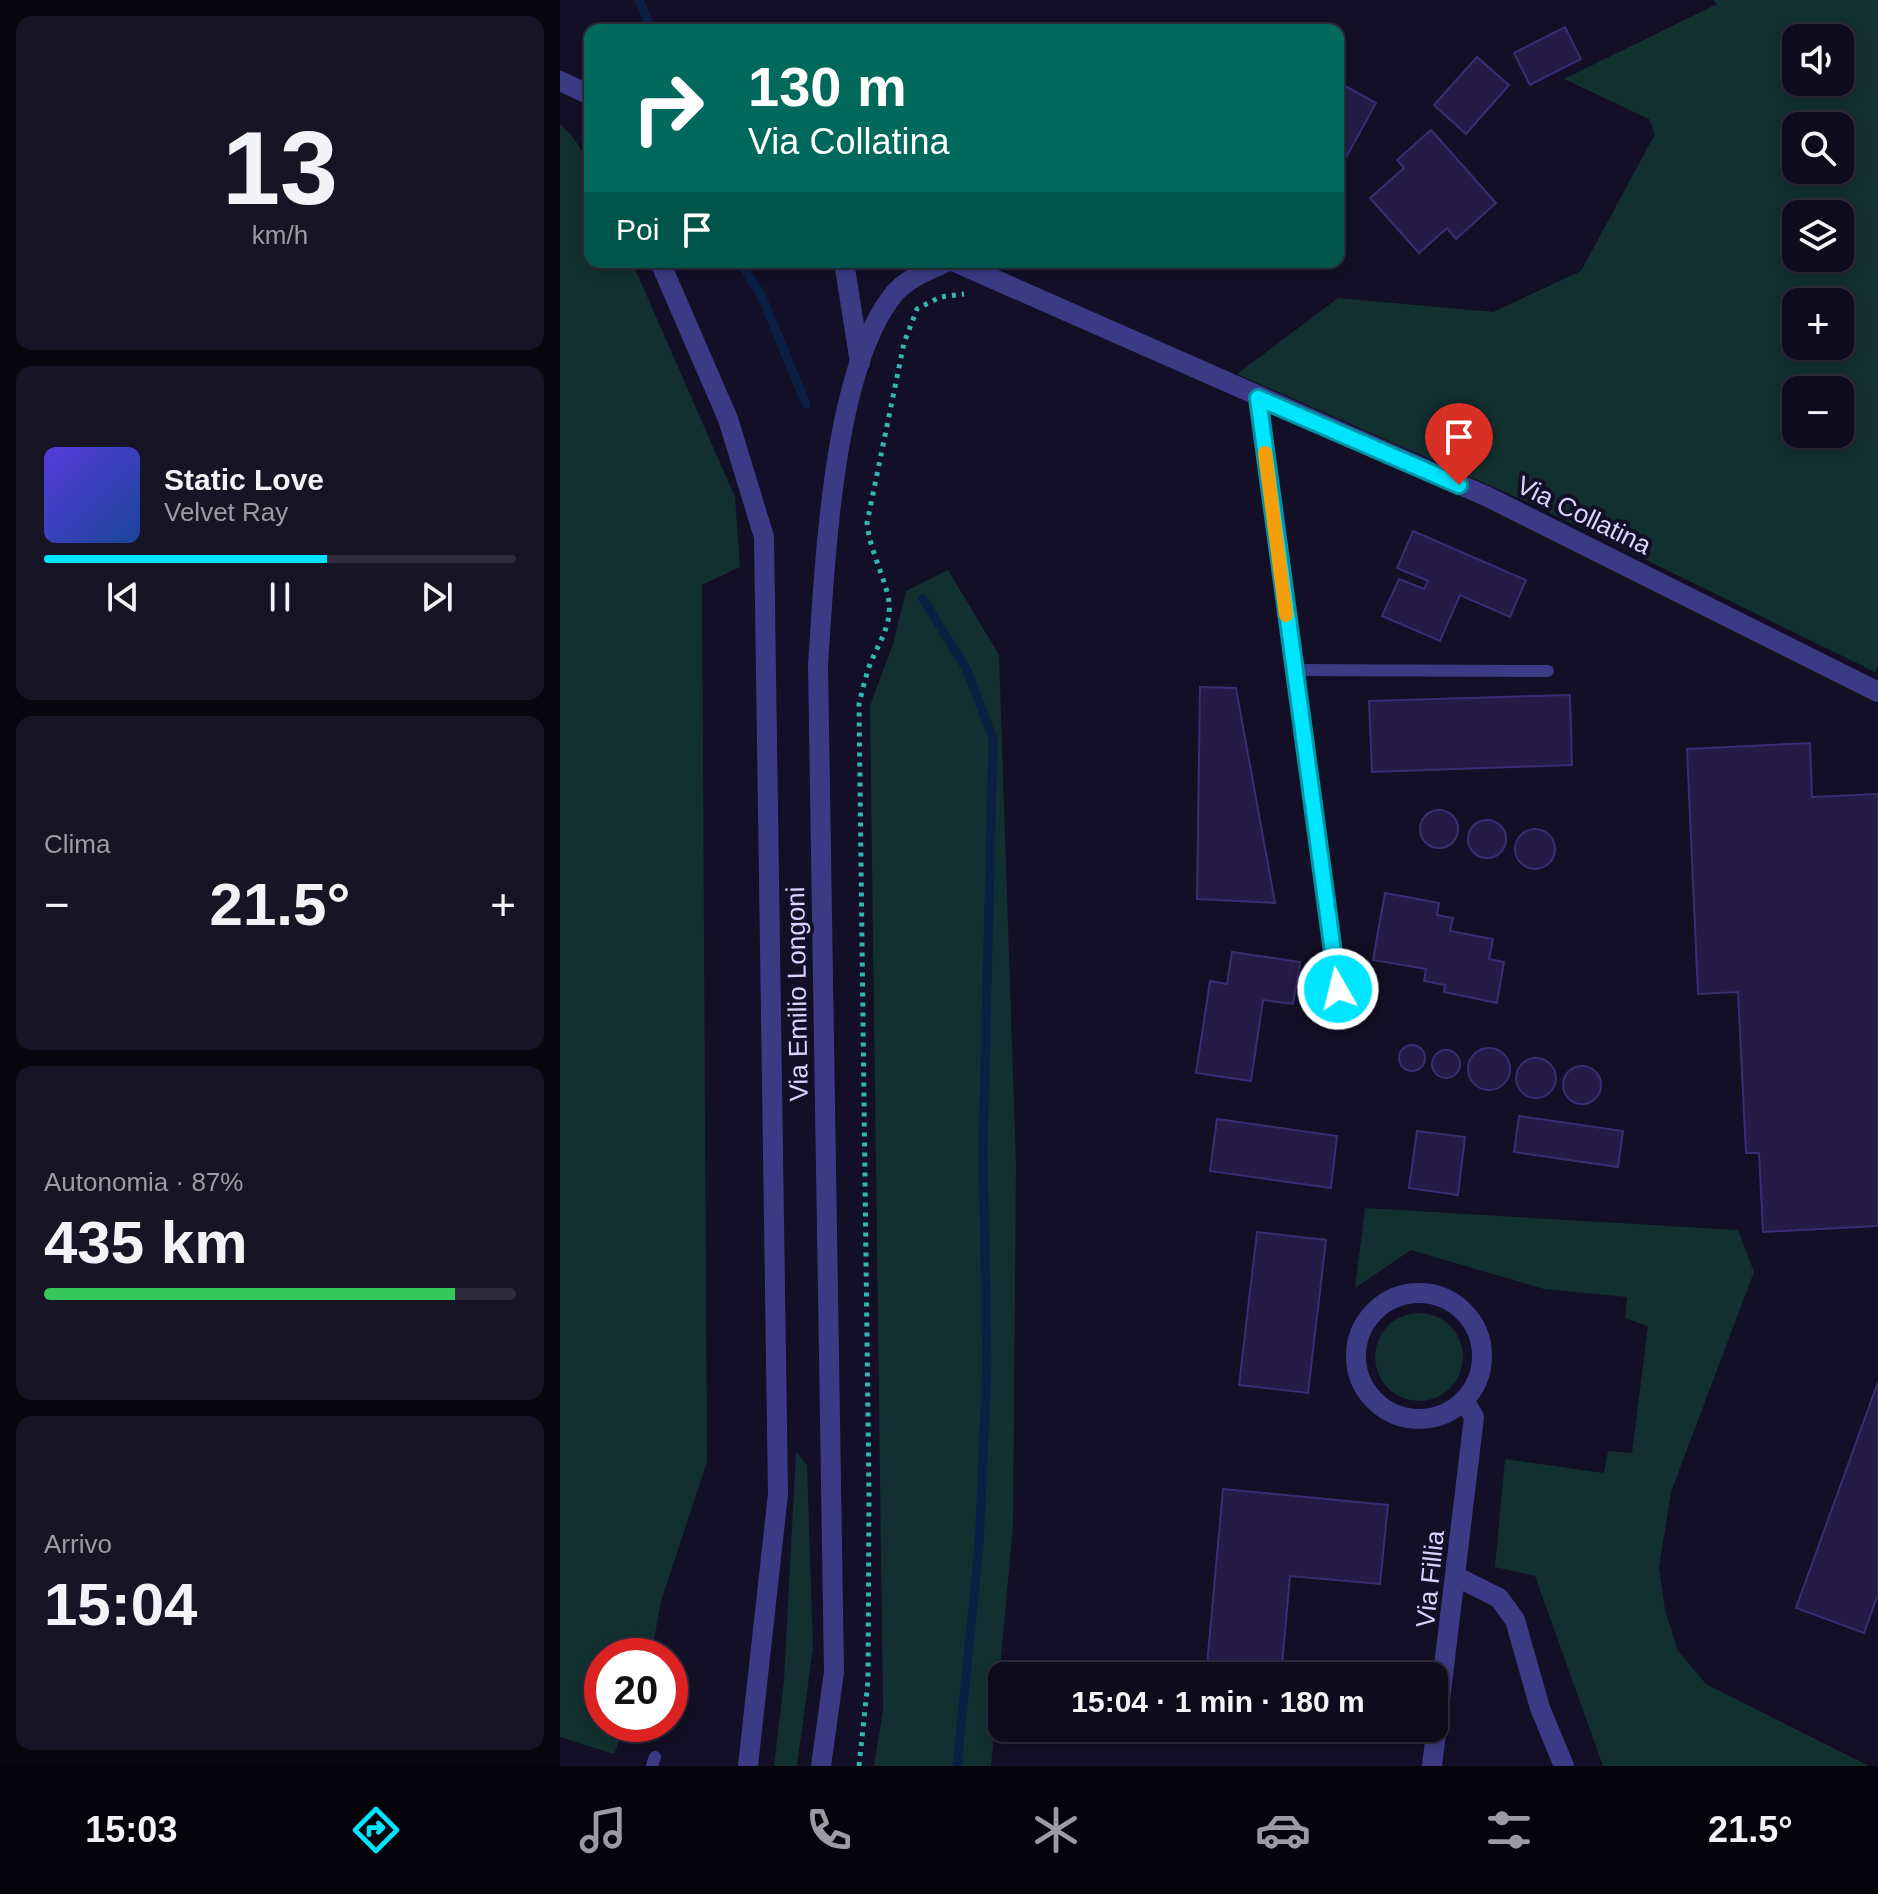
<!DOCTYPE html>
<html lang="it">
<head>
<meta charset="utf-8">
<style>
	body { margin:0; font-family:Arial,sans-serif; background:#171425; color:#f1f3f6; height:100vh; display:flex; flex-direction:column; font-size:30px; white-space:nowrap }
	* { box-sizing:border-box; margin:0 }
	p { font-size:26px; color:#9b9ba3 }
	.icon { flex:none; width:44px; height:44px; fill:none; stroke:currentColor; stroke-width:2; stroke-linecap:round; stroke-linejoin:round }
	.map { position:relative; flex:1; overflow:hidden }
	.side { display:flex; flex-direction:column; gap:16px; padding:16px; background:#08060f; width:560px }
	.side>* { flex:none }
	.guide { position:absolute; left:24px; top:24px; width:760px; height:244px; border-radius:16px; box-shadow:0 4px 12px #0003,0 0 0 2px #2e2b3b; background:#00695c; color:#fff; overflow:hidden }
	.controls { position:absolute; left:1222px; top:24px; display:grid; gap:16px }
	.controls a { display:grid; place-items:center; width:72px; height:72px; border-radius:16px; background:#0e0b1c; box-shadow:0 4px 12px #0003,0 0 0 2px #2e2b3b; font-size:40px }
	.speed { position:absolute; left:24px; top:1638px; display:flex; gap:16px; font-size:40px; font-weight:700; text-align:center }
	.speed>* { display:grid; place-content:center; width:104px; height:104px; border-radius:50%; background:#0e0b1c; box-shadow:0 4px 12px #0003,0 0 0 2px #2e2b3b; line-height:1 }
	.speed .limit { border:12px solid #d22; background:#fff; color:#111 }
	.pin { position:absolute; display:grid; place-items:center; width:68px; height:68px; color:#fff; margin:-82px -34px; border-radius:50% 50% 50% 0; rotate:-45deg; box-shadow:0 0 8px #0007 }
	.pin .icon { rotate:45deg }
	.me { position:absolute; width:88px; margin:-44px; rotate:352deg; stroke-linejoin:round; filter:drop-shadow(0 0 6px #0008) }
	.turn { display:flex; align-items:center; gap:28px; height:168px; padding:0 32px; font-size:36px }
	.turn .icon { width:104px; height:104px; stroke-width:2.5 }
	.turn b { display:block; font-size:56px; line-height:68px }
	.then { display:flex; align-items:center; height:76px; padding:0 32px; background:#0003; gap:16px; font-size:30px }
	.big { font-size:60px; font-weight:600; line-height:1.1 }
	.side .card { flex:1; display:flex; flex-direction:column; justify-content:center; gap:12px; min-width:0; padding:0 28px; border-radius:16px; background:#171425 }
	.side .dial { align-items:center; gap:0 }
	.dial b { font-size:104px; line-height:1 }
	.song { display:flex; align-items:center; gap:24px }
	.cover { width:96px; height:96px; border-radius:12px; background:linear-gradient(135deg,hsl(250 70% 55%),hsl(220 70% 35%)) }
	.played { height:8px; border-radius:4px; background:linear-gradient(90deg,#00e5ff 60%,#2e2b3b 60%) }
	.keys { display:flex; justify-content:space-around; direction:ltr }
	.heat { display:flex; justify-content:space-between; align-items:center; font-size:44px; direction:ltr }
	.charge { height:12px; border-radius:6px; background:linear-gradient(90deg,#34c759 87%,#2e2b3b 0) }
	.trip { position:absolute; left:428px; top:1662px; width:460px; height:80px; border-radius:16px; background:#0e0b1c; box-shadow:0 4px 12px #0003,0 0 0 2px #2e2b3b; font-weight:600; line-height:80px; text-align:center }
	.tabs { display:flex; height:128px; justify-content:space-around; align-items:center; background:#06040b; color:#9b9ba3 }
	.tabs .icon { width:56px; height:56px }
	.tabs .selected { color:#00e5ff }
	.tabs b { font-size:36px; color:#f1f3f6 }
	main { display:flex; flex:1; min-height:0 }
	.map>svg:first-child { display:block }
</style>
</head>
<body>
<main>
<section class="side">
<div class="card dial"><b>13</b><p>km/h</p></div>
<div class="card">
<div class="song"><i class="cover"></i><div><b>Static Love</b><p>Velvet Ray</p></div></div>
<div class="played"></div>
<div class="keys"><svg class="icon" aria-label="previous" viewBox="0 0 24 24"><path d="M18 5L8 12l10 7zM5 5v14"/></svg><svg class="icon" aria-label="pause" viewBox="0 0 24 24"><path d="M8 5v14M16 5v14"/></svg><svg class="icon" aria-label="next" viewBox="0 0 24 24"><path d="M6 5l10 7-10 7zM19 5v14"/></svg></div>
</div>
<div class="card"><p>Clima</p>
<div class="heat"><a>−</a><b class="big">21.5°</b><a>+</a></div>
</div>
<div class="card"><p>Autonomia · 87%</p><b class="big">435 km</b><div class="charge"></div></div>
<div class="card"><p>Arrivo</p><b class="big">15:04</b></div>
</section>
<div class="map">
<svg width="1318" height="1766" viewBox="0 0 1318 1766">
	<rect width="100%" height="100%" fill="#130f26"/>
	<g fill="#12302f" fill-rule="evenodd">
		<path d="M1153,0h165v666l-3,6 -341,-167 -297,-131 101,-76 155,14 88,-41 74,-137 -6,-15 -85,-40 153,-75zM1236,38h44v44h-44zM1236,126h44v44h-44zM1236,214h44v44h-44zM1236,302h44v44h-44zM1236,390h44v44h-44z"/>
		<path d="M0,125c41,29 30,93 30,137h42l103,235 5,70 -38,18 5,877 -46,139 -10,55h-49v68h24l-12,30 -54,-17z"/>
		<polygon points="388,570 439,655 456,1164 453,1526 431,1766 314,1766 323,1710 310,706 333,644 346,591"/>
		<polygon points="805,1208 1178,1230 1194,1272 1111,1492 1099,1568 1105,1610 1118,1651 1146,1684 1309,1766 1043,1766 975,1576 935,1567 945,1459 1044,1473 1048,1451 1072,1453 1088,1326 1065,1318 1067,1297 984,1289 851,1250 795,1288"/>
		<circle cx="859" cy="1357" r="44"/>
		<polygon points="236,1452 247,1465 253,1648 237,1766 214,1766 224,1680"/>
	</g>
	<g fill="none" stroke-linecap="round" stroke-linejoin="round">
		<g stroke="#0a1f44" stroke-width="9">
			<polyline points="79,0 92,30"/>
			<polyline points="180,262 202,297 246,404"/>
			<polyline points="363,599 407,670 433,739 423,1151 427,1365 419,1547 397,1766"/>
		</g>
	</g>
	<g fill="#241b47" stroke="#3b2d73" stroke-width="2">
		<polygon points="1005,27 1021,59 970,85 954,53"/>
		<polygon points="917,57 949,85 906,134 874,105"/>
		<polygon points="778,82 816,103 787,156 778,151"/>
		<polygon points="871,130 936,203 896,239 887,228 859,253 810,198 844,168 837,160"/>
		<polygon points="853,531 966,580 950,617 900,595 880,641 822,616 839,579 864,589 868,581 837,568"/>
		<polygon points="640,687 676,688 715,903 637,899"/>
		<polygon points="1010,695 1012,765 812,772 809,701"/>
		<polygon points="1250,743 1252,797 1318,794 1318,1226 1203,1232 1199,1153 1186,1153 1178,992 1138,994 1127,749"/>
		<circle cx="879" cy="829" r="19"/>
		<circle cx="927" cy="839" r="19"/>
		<circle cx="975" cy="849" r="20"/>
		<polygon points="825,893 879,903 877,915 893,918 890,931 933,939 929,959 944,962 937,1003 884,992 885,985 864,981 866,969 813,960"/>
		<polygon points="672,952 740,962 733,1004 703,1000 691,1081 636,1073 650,981 667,984"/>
		<circle cx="852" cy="1058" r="13"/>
		<circle cx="929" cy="1069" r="21"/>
		<circle cx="886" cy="1064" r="14"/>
		<circle cx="976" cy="1078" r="20"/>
		<circle cx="1022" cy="1085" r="19"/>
		<polygon points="959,1116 1063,1131 1058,1167 954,1152"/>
		<polygon points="657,1119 777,1136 771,1188 650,1171"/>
		<polygon points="857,1131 905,1137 898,1195 849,1188"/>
		<polygon points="697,1232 766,1240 748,1393 679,1385"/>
		<polygon points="1318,1382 1318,1594 1304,1633 1236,1608"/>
		<polygon points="663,1489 828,1505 820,1584 730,1576 721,1676 646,1676"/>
	</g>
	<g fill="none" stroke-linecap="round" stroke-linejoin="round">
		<path stroke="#2fb8b0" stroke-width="5" stroke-dasharray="4 6" stroke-linecap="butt" d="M299,1766l9,-85 1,-185 -10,-792c3,-12 6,-25 10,-37 9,-24 25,-43 19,-71 -6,-25 -18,-46 -21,-73l37,-180 13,-34 23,-12 24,-3"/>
		<g stroke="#3d3a85" stroke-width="12">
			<polyline points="698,398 778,989"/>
			<polyline points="733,670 988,671"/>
			<polyline points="92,1766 95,1757"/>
		</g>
		<g stroke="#3d3a85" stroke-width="20">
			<circle cx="859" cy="1356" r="63"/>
			<polyline points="897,1577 939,1598 955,1620 980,1708 1004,1766"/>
			<polyline points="872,1766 914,1417 904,1400"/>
		</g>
		<g stroke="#3d3a85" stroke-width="20">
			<polyline points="0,81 30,95"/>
			<polyline points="100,262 168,419 204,537 218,1494 188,1766"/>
			<polyline points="284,262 300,363"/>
			<polyline points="395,262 928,497 1318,692"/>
			<path d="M261,1766l13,-94 -16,-1008c7,-97 14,-294 76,-370 13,-16 34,-23 52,-32"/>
		</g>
	</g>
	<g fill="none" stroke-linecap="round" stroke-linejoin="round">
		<g stroke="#0095a6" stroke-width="20">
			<polyline id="route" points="778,989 698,398 899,485"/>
		</g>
		<use href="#route" stroke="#00e5ff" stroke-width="14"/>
		<polyline stroke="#f59e0b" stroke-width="14" points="705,453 726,615"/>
	</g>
	<g text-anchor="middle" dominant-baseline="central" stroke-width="8" stroke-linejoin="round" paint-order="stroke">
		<g font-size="26" fill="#d9d4ff" stroke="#130f26">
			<text transform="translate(1024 515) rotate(26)">Via Collatina</text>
			<text transform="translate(237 994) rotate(-91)">Via Emilio Longoni</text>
			<text transform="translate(870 1579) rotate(-84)">Via Fillia</text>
		</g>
	</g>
</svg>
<div class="controls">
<a><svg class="icon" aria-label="sound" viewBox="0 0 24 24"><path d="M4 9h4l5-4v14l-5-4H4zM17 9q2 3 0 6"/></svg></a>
<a><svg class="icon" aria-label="search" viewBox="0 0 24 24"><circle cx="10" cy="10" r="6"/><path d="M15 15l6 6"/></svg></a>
<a><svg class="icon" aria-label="layers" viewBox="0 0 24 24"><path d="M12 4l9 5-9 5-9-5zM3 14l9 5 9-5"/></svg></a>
<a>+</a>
<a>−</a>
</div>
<div class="speed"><div class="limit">20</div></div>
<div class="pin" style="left:899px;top:485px;background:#d93025"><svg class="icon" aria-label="arrive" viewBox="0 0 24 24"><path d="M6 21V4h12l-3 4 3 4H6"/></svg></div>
<svg class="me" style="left:778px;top:989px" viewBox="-20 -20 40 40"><circle r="17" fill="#00e5ff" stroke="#fff" stroke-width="3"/><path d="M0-11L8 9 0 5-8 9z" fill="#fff"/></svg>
<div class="trip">15:04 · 1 min · 180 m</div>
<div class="guide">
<div class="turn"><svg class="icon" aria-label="right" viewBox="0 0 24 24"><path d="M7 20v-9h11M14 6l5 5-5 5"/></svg><div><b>130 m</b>Via Collatina</div></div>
<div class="then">Poi<svg class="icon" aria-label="arrive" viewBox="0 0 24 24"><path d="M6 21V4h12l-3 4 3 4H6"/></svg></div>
</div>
</div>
</main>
<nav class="tabs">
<b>15:03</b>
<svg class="icon selected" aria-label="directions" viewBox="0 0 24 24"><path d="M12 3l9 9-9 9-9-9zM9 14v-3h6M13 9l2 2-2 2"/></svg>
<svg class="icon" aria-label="music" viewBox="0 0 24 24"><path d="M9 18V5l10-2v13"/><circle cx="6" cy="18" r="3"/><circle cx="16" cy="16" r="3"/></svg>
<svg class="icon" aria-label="phone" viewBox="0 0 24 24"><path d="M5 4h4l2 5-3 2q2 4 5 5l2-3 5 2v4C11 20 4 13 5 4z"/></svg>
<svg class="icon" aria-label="climate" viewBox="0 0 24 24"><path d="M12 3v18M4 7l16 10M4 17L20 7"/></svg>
<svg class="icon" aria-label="car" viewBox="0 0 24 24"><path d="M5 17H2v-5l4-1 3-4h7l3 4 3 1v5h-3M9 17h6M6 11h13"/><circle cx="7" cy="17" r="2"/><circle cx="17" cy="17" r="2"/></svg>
<svg class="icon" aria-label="filters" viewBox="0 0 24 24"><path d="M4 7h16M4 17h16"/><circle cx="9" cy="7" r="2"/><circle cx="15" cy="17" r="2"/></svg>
<b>21.5°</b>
</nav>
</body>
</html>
